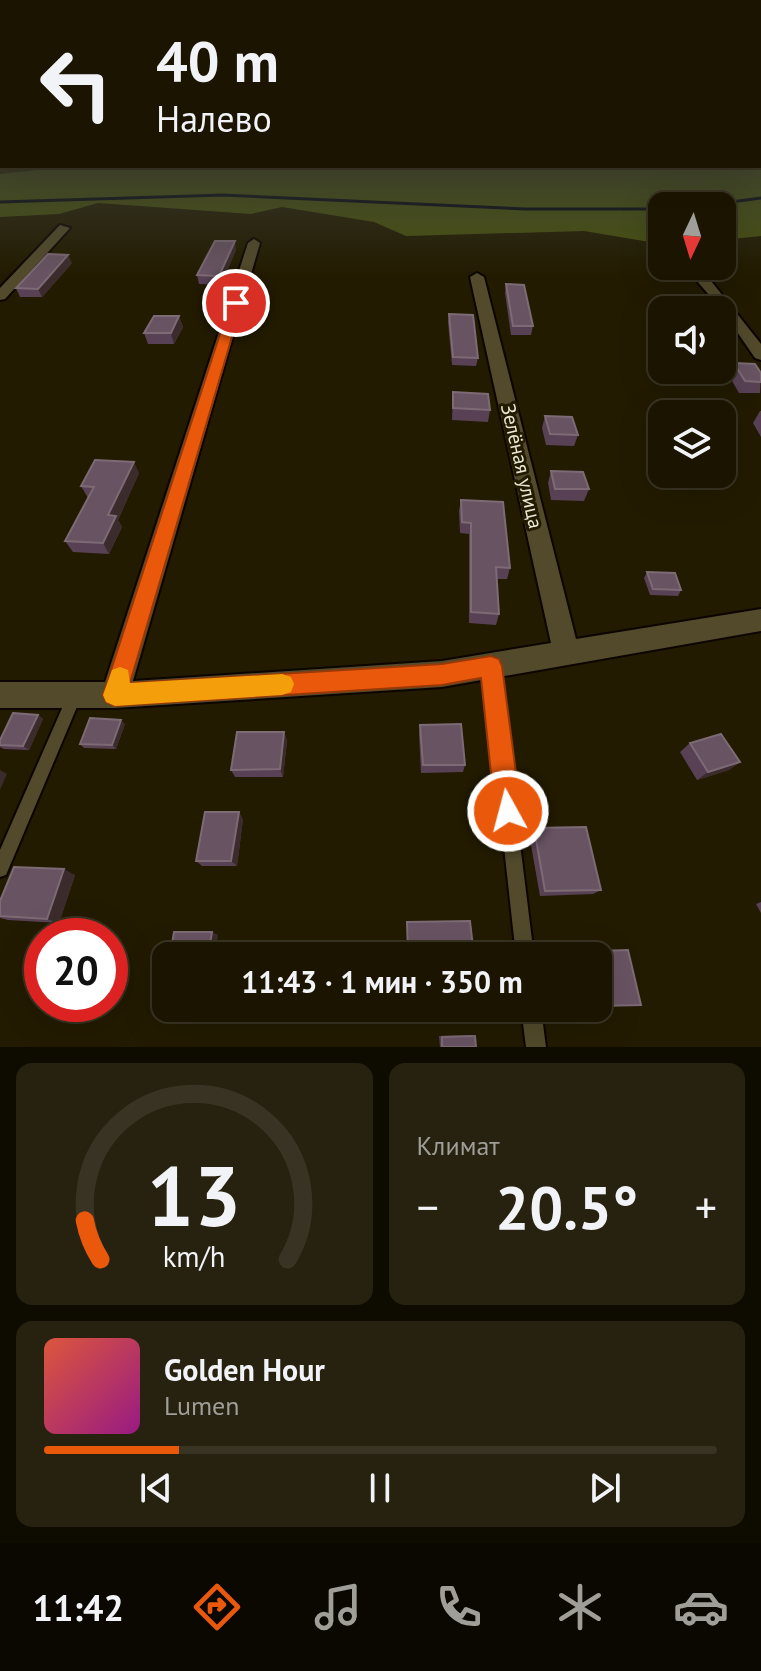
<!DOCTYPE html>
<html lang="ru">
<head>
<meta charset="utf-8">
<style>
	body { margin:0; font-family:"PT Sans",sans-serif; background:#27210f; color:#f1f3f6; height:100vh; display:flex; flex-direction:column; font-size:30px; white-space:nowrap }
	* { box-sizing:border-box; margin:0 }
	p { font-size:26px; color:#9f9e99 }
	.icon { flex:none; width:44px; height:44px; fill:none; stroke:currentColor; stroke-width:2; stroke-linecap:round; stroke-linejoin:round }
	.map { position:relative; height:1047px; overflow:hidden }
	.details { display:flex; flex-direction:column; gap:16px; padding:16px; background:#0e0b00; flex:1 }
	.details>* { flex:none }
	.guide { position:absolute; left:0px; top:0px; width:762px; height:168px; box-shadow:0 8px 32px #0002,0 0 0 2px #383322; background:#1a1400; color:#f1f3f6; overflow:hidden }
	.needle { width:52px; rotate:184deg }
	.controls { position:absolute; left:648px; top:192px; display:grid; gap:16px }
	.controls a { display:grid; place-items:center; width:88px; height:88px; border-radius:16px; background:#1a1400; box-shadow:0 8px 32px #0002,0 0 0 2px #383322; font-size:40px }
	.speed { position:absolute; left:24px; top:918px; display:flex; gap:16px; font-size:40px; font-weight:700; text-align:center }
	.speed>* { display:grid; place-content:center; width:104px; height:104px; border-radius:50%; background:#1a1400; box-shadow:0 8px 32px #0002,0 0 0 2px #383322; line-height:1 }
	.speed .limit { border:12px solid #d22; background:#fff; color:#111 }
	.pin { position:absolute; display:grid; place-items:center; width:68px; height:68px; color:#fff; margin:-34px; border:4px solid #fff; border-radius:50%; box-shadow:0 2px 8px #0007 }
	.me { position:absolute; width:88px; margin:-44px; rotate:353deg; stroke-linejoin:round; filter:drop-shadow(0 0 6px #0008) }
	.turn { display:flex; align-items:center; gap:28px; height:168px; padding:0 24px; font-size:36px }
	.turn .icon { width:104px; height:104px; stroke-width:2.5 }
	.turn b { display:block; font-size:56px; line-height:68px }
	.big { font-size:60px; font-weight:600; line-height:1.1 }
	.details .tile { flex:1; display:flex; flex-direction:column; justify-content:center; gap:12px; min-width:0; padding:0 28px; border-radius:16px; background:#27210f }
	.details .dial { align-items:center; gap:0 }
	.dial svg { height:208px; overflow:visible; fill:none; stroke:#383322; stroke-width:7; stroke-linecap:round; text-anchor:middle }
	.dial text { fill:#f1f3f6; stroke:none }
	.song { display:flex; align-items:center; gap:24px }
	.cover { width:96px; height:96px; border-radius:12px; background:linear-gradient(135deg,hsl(10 70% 55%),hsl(310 70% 35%)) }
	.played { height:8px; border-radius:4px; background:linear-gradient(90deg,#ea580c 20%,#383322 20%) }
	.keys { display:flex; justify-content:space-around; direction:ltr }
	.heat { display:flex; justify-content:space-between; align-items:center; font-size:44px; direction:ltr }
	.details .tiles { flex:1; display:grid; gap:16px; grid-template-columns:1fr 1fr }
	.tile:last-child { grid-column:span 2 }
	.trip { position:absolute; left:152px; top:942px; width:460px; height:80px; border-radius:16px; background:#1a1400; box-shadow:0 8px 32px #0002,0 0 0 2px #383322; font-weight:600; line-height:80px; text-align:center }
	.dock { display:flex; height:128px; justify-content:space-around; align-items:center; background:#0a0800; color:#9f9e99 }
	.dock .icon { width:56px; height:56px }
	.dock .current { color:#ea580c }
	.dock b { font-size:36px; color:#f1f3f6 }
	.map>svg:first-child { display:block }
</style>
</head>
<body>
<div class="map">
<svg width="761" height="1047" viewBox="0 0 761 1047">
	<rect width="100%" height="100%" fill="#221b00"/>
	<polygon fill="#49530e" points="761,130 761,236 722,240 722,206 662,206 662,244 584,231 406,236 374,222 282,207 251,214 98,203 59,214 0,217 0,174 74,166 760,166"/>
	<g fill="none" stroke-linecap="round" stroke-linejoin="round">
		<g stroke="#000411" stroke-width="3">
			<polyline points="0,202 223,195 525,209 662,209"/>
			<polyline points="701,206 761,198"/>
		</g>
		<g stroke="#0c0500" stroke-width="4">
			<g id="service">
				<polygon points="491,660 496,662 498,666 534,956 516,956 484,666 486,662"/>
				<polygon points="75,688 80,690 82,695 6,875 0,877 0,850 70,690"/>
				<polygon points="521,1008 541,1008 546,1047 526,1047"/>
			</g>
		</g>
		<g stroke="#0c0500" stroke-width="4">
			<g id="minor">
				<polygon points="60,225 70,228 5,299 0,300 0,288"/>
				<polygon points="254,239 260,243 133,681 442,661 551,643 470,277 477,273 484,277 576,639 761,609 761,631 442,687 115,708 0,708 0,682 105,682 248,243"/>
				<polygon points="690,267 700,267 761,344 761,360 755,358 722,310 690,273"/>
			</g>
		</g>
		<g stroke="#0c0500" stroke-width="4">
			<rect id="tertiary" x="0" y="132" width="2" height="6"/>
		</g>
		<use href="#service" fill="#524a2b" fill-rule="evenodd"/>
		<use href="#minor" fill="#524a2b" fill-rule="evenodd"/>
		<use href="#tertiary" fill="#524a2b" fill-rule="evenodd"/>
	</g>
	<g fill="#584154">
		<polygon points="236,250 221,285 199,284 197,275"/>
		<polygon points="72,263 42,297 20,297 16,288"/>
		<polygon points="506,284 533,326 531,335 511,335 505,293"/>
		<polygon points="449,314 478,358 476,366 452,365 448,322"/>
		<polygon points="179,316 183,327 174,344 148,344 144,333"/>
		<polygon points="734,363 761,373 760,393 739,393 728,374"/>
		<polygon points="453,392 490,410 488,422 452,420"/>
		<polygon points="760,411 761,411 761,437 753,423"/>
		<polygon points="545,416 578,435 574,446 546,445 542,428"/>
		<polygon points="551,471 589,489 584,501 551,500 548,483"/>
		<polygon points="139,473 118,520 122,527 109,554 73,552 65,541 88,498 81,486"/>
		<polygon points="461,500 510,568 507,579 497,579 499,614 496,625 469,623 469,534 460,533 459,511"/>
		<polygon points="647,572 681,590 678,596 650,595 644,578"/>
		<polygon points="38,715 43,719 29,750 4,749 0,747 0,740"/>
		<polygon points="125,724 116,749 84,748 80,744"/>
		<polygon points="420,725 465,765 463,772 421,773 419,734"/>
		<polygon points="284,732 287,741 283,777 235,777 231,770"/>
		<polygon points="690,743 740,762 729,770 697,780 680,752"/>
		<polygon points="243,819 237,866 202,866 196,861"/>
		<polygon points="534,828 601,890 593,894 540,896 529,834"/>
		<polygon points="75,875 59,923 8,920 0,918 0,901"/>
		<polygon points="761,902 761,913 756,904"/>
		<polygon points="568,952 598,956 561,956 561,954"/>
		<polygon points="471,1035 475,1036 476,1047 440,1047 439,1036"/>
	</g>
	<g fill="#3c2b2c">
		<polygon points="235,241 236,250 221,285 219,276"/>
		<polygon points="68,255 72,263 42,297 38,289"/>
		<polygon points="179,316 183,327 174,344 171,333"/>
		<polygon points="134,462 139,473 118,520 122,527 109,554 103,543 108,515"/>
		<polygon points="38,715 43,719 29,750 23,746"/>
		<polygon points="121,720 125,724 116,749 112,745"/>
		<polygon points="284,732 287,741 283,777 280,769"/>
		<polygon points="740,762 729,770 697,780 708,772"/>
		<polygon points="0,770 7,774 0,790"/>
		<polygon points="239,812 243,819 237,866 231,861"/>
		<polygon points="64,869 75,875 59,923 47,919"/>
		<polygon points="212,932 218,935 215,956 208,956"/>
	</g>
	<g fill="#685362" stroke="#7c6a74" stroke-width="2">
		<polygon points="215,241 235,241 219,276 197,275"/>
		<polygon points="48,254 68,255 38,289 16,288"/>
		<polygon points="506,284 524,285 533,326 513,326"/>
		<polygon points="449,314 473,315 478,358 453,357"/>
		<polygon points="154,316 179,316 171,333 144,333"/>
		<polygon points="734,363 755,364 761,373 761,382 745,381"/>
		<polygon points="453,392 488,394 490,410 453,408"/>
		<polygon points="545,416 572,417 578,435 550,434"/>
		<polygon points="95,460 134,462 108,515 116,516 103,543 65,541 94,487 81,486"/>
		<polygon points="551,471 583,472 589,489 555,489"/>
		<polygon points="461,500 503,502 510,568 496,567 499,614 471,612 471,523 462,522"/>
		<polygon points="647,572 675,573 681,590 653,589"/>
		<polygon points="13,713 38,715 23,746 0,745 0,740"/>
		<polygon points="90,718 121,720 112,745 80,744"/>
		<polygon points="461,724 465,765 423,765 420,725"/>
		<polygon points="237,732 284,732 280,769 231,770"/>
		<polygon points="721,734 740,762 708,772 690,743"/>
		<polygon points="205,812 239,812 231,861 196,861"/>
		<polygon points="586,827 601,890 545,891 534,828"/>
		<polygon points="14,867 64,869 47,919 0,916 0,901"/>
		<polygon points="470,921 474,956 408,956 407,922"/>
		<polygon points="174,932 212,932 208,956 170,956"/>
		<polygon points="628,950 641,1005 598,1006 598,956 569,956 568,952"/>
		<polygon points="475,1036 476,1047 442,1047 442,1037"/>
	</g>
	<linearGradient id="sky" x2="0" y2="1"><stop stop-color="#130f00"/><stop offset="0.47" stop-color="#3e3f37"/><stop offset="1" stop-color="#3e3f37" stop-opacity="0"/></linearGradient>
	<rect width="761" height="276" fill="url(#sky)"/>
	<polygon fill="#ea580c" stroke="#983908" stroke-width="2" points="236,300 242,303 130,683 442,664 491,656 499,659 502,666 521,811 517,820 508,824 499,820 495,811 481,678 442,685 115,706 106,702 103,695 230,303"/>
	<polygon fill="#f59e0b" points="120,667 128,670 130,683 282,674 291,677 294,684 291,692 282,695 115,706 106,702 103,695 112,670"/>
	<g text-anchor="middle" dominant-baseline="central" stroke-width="6" stroke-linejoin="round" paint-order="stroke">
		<g font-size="20" fill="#ebe7d5" stroke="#221b00">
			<text transform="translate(522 466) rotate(77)">Зелёная улица</text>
		</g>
	</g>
</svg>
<div class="controls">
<a><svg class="needle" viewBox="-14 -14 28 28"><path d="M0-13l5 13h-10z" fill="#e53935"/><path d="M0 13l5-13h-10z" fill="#9f9e99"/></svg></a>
<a><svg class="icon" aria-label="sound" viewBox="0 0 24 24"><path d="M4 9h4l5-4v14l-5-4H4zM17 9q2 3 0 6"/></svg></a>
<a><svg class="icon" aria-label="layers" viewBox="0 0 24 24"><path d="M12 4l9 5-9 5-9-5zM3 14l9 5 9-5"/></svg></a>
</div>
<div class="speed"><div class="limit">20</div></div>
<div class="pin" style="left:236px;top:303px;background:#d93025"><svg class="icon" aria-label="arrive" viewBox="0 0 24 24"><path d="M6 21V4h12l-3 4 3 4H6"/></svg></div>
<svg class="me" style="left:508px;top:811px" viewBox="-20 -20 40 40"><circle r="17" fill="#ea580c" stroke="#fff" stroke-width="3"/><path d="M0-11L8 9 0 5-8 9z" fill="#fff"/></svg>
<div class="trip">11:43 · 1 мин · 350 m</div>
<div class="guide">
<div class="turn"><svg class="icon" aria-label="left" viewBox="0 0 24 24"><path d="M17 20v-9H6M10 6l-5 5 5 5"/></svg><div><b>40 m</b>Налево</div></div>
</div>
</div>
<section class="details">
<div class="tiles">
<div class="tile dial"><svg viewBox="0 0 100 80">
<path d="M14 69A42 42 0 1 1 86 69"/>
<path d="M14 69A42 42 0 0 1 8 54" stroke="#ea580c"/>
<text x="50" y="56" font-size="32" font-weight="700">13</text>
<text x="50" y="72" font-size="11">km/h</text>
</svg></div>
<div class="tile"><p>Климат</p>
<div class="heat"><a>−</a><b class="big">20.5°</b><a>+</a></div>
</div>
<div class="tile">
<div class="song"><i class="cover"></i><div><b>Golden Hour</b><p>Lumen</p></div></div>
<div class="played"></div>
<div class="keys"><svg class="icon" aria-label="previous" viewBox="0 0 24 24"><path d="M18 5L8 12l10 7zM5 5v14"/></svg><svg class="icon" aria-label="pause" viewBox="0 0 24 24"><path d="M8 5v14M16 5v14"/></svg><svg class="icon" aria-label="next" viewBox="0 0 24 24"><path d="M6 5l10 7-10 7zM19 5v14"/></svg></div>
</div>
</div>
</section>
<nav class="dock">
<b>11:42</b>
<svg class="icon current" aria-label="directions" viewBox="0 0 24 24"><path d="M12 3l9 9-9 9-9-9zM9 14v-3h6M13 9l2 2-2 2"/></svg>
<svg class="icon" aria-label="music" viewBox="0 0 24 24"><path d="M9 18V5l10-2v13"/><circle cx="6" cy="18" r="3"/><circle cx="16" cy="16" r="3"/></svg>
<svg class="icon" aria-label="phone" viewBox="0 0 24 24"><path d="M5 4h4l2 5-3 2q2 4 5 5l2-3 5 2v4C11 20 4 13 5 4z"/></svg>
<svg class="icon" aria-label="climate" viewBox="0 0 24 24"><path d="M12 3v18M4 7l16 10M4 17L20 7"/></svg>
<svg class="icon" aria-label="car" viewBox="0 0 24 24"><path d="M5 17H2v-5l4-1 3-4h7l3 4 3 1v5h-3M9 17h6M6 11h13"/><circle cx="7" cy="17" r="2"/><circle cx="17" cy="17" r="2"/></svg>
</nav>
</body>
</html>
